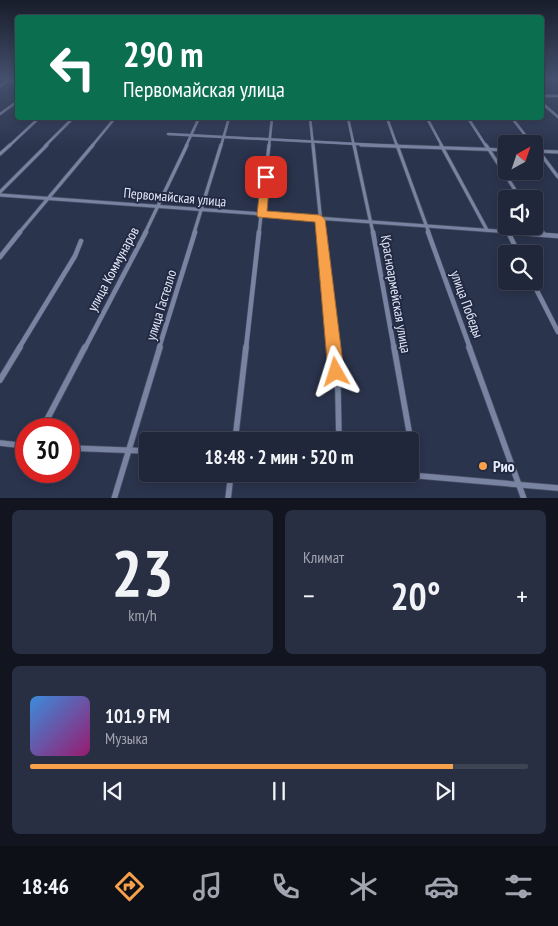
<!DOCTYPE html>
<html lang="ru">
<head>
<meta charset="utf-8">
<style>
	body { margin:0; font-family:"PT Sans Narrow",sans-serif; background:#282f42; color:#f1f3f6; height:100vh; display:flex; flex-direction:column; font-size:19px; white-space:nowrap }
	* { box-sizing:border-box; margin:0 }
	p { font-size:16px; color:#a2a5af }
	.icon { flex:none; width:28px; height:28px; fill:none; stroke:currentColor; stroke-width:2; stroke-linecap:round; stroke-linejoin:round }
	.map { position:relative; height:498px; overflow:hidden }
	.panel { display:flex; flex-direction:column; gap:12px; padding:12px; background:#121520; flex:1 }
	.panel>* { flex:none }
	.top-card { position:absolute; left:15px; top:15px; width:529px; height:105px; border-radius:5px; box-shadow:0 2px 8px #0003,0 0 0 1px #3d4454; background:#0b6e4f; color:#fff; overflow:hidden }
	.needle { width:32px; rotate:40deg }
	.controls { position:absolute; left:498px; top:135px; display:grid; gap:10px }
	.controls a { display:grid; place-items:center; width:45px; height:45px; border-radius:5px; background:#20273a; box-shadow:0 2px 8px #0003,0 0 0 1px #3d4454; font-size:25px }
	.speed { position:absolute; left:15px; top:418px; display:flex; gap:10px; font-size:25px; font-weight:700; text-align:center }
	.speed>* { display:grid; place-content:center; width:65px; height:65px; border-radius:50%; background:#20273a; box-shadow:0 2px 8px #0003,0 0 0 1px #3d4454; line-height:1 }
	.speed .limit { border:8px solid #d22; background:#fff; color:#111 }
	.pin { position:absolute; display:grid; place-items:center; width:42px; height:42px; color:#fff; margin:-21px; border-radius:10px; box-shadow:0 2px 8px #0006 }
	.me { position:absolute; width:55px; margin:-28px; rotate:354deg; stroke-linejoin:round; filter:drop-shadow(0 0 4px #0008) }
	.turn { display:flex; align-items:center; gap:18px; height:105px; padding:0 25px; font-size:22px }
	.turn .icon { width:65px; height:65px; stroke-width:2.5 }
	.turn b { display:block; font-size:35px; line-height:42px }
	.big { font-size:38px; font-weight:700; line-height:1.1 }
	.panel .tile { flex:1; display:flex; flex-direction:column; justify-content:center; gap:8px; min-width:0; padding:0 18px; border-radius:8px; background:#282f42 }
	.panel .dial { align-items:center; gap:0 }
	.dial b { font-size:65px; line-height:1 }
	.song { display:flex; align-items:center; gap:15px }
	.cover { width:60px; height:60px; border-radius:8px; background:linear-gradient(135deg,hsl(210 70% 55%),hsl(320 70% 35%)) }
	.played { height:5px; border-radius:2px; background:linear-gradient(90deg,#f7a14a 85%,#3d4454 85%) }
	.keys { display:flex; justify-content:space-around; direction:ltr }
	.heat { display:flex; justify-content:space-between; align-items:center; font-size:28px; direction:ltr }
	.panel .tiles { flex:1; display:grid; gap:12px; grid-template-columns:1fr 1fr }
	.tile:last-child { grid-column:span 2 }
	.trip { position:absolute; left:139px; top:432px; width:280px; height:50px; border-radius:5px; background:#20273a; box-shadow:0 2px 8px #0003,0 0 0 1px #3d4454; font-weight:700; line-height:50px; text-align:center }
	.dock { display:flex; height:80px; justify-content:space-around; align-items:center; background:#0d1017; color:#a2a5af }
	.dock .icon { width:35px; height:35px }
	.dock .active { color:#f7a14a }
	.dock b { font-size:22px; color:#f1f3f6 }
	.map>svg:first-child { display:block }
</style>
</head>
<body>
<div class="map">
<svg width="558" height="499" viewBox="0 0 558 499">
	<rect width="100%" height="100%" fill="#2b344d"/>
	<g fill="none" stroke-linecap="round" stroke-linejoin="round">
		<g stroke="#4a5166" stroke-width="3">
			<g id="street-far3">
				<polyline points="7,81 18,82"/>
				<polyline points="0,86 10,79"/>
				<polyline points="541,96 558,96"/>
				<polyline points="541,102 558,117"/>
				<polyline points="0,114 18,101"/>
				<polyline points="310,118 313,146"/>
				<polyline points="348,118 354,146"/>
				<polyline points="387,118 397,146"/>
				<polyline points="427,118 442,146"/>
				<polyline points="468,118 486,146"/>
				<polyline points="512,118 532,144"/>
				<polyline points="168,134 395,146"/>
				<polyline points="9,146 39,118"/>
				<polyline points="45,146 73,118"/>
				<polyline points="92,146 115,118"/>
				<polyline points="186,146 199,118"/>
				<polyline points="221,146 229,118"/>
				<polyline points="269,146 272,118"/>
			</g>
		</g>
		<g stroke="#4a5166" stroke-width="4.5">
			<g id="street-far2">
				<polyline points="313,145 322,233"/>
				<polyline points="354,145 373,233"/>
				<polyline points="361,145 506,150"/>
				<polyline points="397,145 429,233"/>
				<polyline points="441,145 487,230"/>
				<polyline points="486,145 521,199"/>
				<polyline points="534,145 558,177"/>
				<polyline points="534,151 558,152"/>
				<polyline points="0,154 10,145"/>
				<polyline points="0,192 47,145"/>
				<polyline points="0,195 524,233"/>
				<polyline points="534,219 543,233"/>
				<polyline points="19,233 93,145"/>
				<polyline points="145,233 187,145"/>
				<polyline points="194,233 221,145"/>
				<polyline points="259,233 269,145"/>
			</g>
		</g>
		<g stroke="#4a5166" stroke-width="5.5">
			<g id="street-far1">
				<polyline points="322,232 334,348"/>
				<polyline points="373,232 394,348"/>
				<polyline points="428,232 470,348"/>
				<polyline points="507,232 558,236"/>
				<polyline points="508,232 519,254"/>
				<polyline points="542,232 544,235"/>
				<polyline points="0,257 20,232"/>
				<polyline points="532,281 558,332"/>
				<polyline points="19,348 75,256 81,241"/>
				<polyline points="85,348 146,232"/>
				<polyline points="159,348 195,232"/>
				<polyline points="246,348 259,232"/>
			</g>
		</g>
		<g stroke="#4a5166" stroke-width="7">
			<g id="street">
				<polyline points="333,347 338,391 339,441"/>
				<polyline points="394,347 417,476"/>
				<polyline points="469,347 524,499"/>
				<polyline points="0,380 20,347"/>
				<polyline points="42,429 85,347"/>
				<polyline points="235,441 246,347"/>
				<polyline points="0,443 26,446"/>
				<polyline points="69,448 148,451"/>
				<polyline points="397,474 558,488"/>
				<polyline points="114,499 160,347"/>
				<polyline points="228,499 231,474"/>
			</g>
		</g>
		<use href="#street-far3" stroke="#7984a2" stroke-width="2.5"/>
		<use href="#street-far2" stroke="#7984a2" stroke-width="3"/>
		<use href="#street-far1" stroke="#7984a2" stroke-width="4.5"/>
		<use href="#street" stroke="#7984a2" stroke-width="5.5"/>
	</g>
	<linearGradient id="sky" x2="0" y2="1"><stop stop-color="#181d2a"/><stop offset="0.53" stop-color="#44506d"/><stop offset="1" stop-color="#44506d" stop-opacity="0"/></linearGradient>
	<rect width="558" height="149" fill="url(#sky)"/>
	<polygon fill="#f7a14a" stroke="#a16930" points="266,174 270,177 267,211 320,215 325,219 344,372 341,378 336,380 331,378 328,372 315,222 258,217 257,215 261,177"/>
	<circle fill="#f7a14a" stroke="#222a43" stroke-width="2" cx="483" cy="466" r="5"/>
	<g text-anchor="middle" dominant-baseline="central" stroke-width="4" stroke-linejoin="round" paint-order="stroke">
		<g font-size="14" fill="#e3e9f9" stroke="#222a43">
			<text transform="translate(175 197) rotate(5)">Первомайская улица</text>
			<text transform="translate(113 269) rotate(-62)">улица Коммунаров</text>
			<text transform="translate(396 294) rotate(80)">Красноармейская улица</text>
			<text transform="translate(467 304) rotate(70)">улица Победы</text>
			<text transform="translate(161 305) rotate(-73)">улица Гастелло</text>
		</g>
		<g font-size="16" font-weight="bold" fill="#e3e9f9" stroke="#222a43" text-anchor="start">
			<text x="493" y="466">Рио</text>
		</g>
	</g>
</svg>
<div class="controls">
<a><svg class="needle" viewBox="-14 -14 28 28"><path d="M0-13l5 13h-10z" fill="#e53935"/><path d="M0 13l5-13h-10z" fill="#a2a5af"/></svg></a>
<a><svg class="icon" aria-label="sound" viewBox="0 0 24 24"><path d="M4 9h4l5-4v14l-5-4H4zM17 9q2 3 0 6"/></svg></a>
<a><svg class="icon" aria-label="search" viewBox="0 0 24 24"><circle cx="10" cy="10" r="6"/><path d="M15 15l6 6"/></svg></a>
</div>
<div class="speed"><div class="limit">30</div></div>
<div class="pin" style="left:266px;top:177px;background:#d93025"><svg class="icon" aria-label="arrive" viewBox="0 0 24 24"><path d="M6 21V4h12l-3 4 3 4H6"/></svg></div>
<svg class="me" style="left:336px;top:372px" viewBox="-20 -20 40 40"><path d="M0-17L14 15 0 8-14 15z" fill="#f7a14a" stroke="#fff" stroke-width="4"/></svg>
<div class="trip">18:48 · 2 мин · 520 m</div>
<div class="top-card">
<div class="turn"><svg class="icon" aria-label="left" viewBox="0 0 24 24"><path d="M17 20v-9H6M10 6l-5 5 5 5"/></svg><div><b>290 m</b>Первомайская улица</div></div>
</div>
</div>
<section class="panel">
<div class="tiles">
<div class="tile dial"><b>23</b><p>km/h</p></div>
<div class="tile"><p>Климат</p>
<div class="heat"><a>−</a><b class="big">20°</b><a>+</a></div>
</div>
<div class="tile">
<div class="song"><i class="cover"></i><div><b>101.9 FM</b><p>Музыка</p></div></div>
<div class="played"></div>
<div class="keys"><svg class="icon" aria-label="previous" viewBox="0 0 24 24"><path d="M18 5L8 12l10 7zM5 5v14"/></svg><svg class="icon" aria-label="pause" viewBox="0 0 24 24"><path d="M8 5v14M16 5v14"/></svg><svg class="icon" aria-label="next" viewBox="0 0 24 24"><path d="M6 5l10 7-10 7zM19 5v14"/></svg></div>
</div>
</div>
</section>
<nav class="dock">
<b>18:46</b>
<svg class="icon active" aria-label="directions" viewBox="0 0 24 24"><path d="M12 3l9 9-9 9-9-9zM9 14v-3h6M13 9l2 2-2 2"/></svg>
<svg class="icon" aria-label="music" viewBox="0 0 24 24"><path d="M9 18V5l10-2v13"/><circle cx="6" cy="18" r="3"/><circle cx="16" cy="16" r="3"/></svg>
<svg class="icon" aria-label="phone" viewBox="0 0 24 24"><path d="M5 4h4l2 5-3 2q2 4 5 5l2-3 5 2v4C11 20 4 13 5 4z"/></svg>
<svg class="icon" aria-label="climate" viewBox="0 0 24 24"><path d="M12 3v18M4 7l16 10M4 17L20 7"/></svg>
<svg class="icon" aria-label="car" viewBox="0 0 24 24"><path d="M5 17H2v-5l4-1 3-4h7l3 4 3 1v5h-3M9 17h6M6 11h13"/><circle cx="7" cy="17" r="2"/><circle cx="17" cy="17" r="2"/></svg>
<svg class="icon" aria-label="filters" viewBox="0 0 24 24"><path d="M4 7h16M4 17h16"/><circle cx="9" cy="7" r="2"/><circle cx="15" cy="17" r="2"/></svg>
</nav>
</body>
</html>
